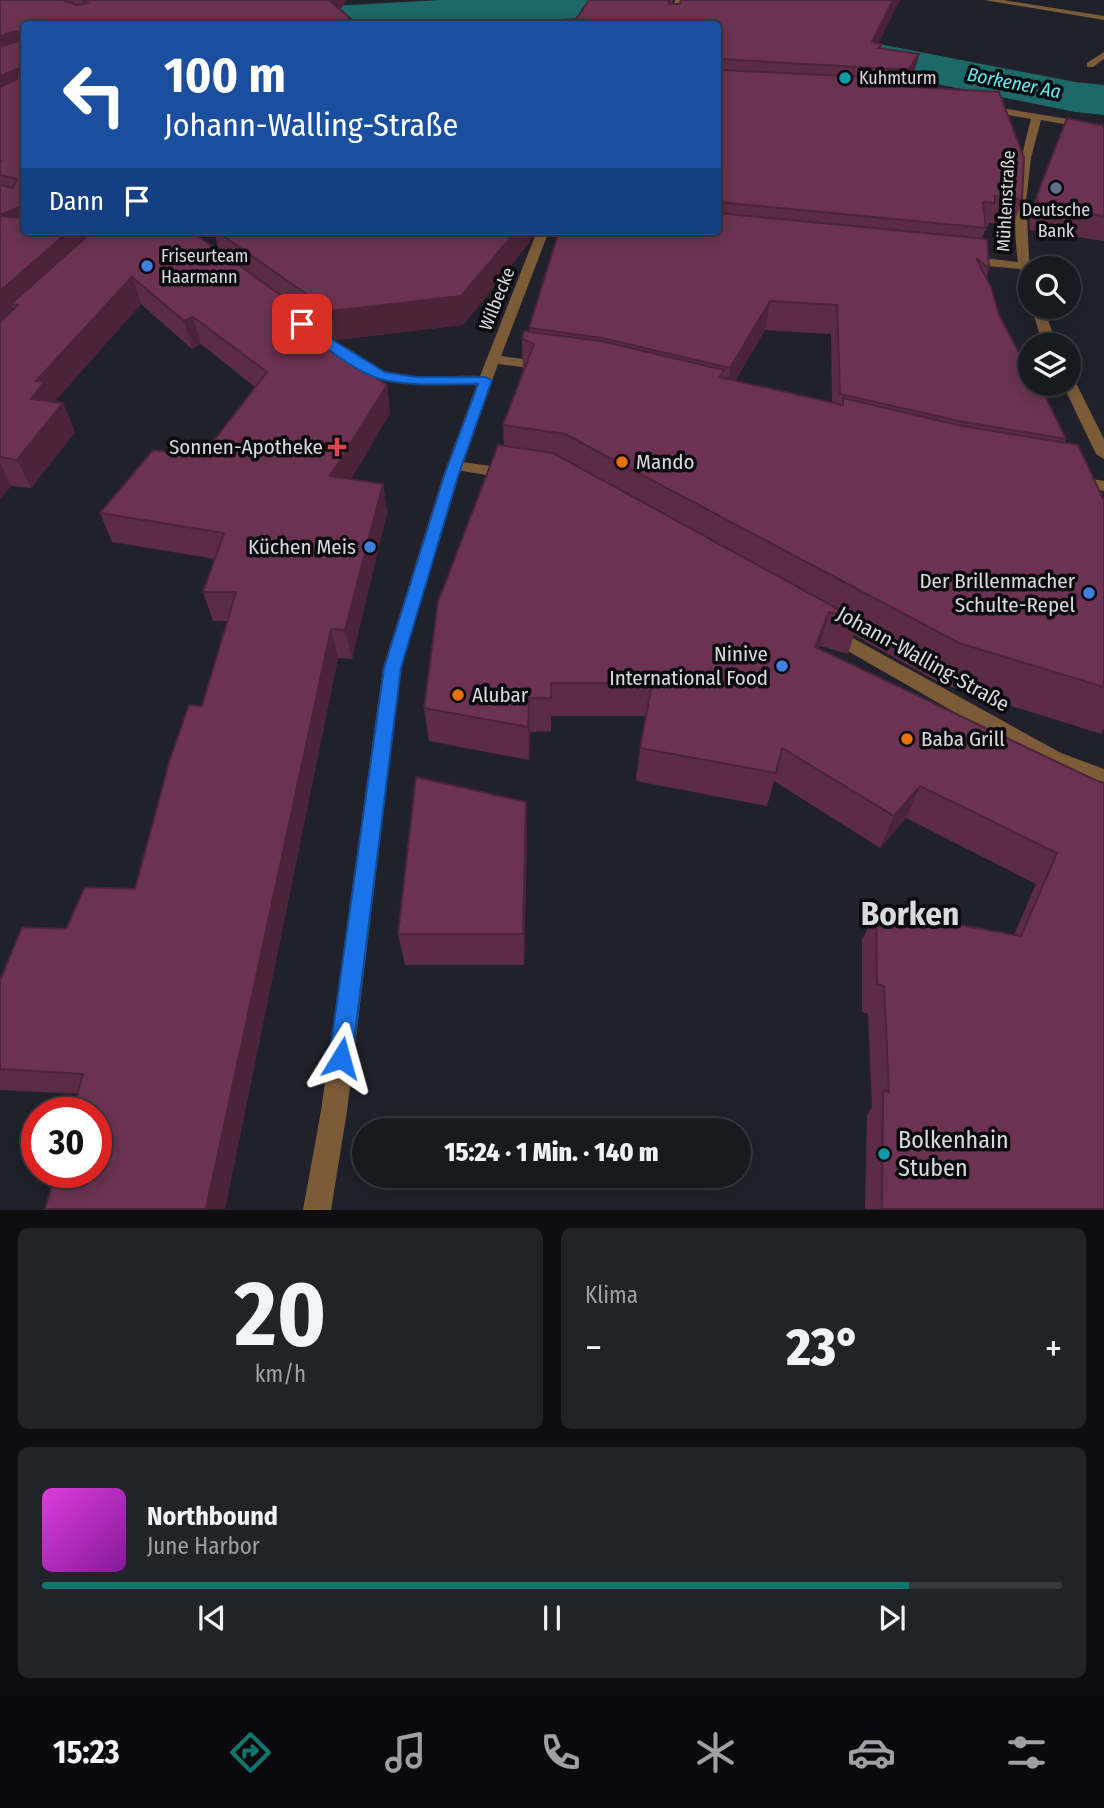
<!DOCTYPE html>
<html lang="de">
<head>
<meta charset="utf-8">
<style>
	body { margin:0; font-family:"Fira Sans Condensed",sans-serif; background:#222229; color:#f1f3f6; height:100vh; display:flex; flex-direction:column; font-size:26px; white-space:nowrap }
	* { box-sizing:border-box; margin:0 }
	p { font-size:23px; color:#9fa0a5 }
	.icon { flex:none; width:38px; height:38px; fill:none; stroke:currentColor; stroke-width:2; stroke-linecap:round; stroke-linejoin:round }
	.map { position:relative; height:1210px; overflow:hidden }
	.sheet { display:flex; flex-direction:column; gap:18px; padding:18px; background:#0e0e12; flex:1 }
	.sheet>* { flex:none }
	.guide { position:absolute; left:21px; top:21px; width:700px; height:214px; border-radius:7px; box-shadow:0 4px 18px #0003,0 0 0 2px #37383e; background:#1a4fa0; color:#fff; overflow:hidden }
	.fabs { position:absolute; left:1018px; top:256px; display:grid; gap:14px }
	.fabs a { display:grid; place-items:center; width:63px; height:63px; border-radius:50%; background:#191920; box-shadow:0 4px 18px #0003,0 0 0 2px #37383e; font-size:35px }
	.speed { position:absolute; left:21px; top:1097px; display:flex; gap:14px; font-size:35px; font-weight:700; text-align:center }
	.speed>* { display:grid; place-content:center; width:91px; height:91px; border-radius:50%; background:#191920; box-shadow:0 4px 18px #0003,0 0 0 2px #37383e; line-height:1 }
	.speed .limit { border:10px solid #d22; background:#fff; color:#111 }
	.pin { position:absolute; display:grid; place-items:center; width:60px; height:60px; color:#fff; margin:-30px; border-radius:14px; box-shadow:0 4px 10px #0006 }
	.me { position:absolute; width:77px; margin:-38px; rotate:8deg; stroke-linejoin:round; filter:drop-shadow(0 0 5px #0008) }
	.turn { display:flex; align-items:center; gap:24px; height:147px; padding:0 28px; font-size:32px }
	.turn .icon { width:91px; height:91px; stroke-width:2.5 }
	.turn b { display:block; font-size:49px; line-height:60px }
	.then { display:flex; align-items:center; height:66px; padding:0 28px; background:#0003; gap:14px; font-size:26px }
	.big { font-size:52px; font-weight:800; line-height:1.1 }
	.sheet .widget { flex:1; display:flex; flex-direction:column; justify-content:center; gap:10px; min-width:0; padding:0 24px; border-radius:10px; background:#222229 }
	.sheet .dial { align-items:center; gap:0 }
	.dial b { font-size:91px; line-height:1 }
	.song { display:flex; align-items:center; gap:21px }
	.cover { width:84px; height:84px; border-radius:10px; background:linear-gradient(135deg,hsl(300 70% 55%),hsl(290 70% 35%)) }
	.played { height:7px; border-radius:4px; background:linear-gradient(90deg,#0f766e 85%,#37383e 85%) }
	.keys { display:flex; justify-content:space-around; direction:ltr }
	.heat { display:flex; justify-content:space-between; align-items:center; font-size:38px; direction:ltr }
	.sheet .tiles { flex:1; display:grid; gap:18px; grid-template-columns:1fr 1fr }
	.widget:last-child { grid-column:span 2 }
	.trip { position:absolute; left:352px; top:1118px; width:399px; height:70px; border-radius:35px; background:#191920; box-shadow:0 4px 18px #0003,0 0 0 2px #37383e; font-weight:800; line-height:70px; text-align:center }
	.tab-bar { display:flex; height:112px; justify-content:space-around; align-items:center; background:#0a0a0d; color:#9fa0a5 }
	.tab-bar .icon { width:49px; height:49px }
	.tab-bar .current { color:#0f766e }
	.tab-bar b { font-size:32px; color:#f1f3f6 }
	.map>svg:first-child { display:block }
</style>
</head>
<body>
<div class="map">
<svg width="1104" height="1210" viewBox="0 0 1104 1210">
	<rect width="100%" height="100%" fill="#21212b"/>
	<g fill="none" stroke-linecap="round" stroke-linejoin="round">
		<g fill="#1d6869" fill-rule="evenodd">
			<polygon points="441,0 646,0 724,15 730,24 724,33 718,35 718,24 639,24 581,18 462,24 220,24 226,15 242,11"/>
			<polygon points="786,26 1075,82 1104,85 1104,115 1075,112 770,50 763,40 770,30"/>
		</g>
		<g fill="#7c5c38" fill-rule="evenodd">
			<polygon points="455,461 511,469 519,474 511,479 450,469 447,466"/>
			<polygon points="831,626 1061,753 1104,769 1104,787 1047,765 825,638 822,633 825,628"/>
		</g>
		<g fill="#7c5c38" fill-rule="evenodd">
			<polygon points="675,0 683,0 677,24 669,24"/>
			<polygon points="984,0 1003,0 1104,16 1104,20"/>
			<polygon points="1104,52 1104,59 1093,67 1087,67 1087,63"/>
			<path d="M983,105l121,20v6l-63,-11 -10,38 -5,44 5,90 -6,-4 -5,-19 -54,-5 -6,-4 6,-4 52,6c-7,-49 0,-96 13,-143l-51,-9 -2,-2z"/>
			<path d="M537,231h12l-48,125 44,6 7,4 -7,4 -47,-6 -39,112 -58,192 -54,443 -16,99h-28l18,-99 62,-443 60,-192 34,-92c-71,0 -95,5 -156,-39 -11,-9 -25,-17 -34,-27l1,-3h10c28,20 57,48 91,57 29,8 61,3 91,4z"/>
			<polygon points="1031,306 1043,306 1057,345 1043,345"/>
			<polygon points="1069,379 1076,383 1104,439 1104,459 1096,454 1062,383 1069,383"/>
			<polygon points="1075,476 1104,481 1104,491 1070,484 1067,481"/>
		</g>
	</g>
	<g fill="#5c2c46" fill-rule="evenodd">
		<polygon points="0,0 346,0 340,10 24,231 81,231 84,239 219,251 214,231 535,231 529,243 463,325 336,340 310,321 313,337 387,385 390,413 351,479 383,484 387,513 352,659 338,658 225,1209 45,1209 78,1094 0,1090 0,981 66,929 135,889 202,706 227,621 213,621 203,592 215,559 112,542 100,513 202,456 255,387 201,344 192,349 141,304 54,402 63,403 75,432 31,488 11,486 0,499"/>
		<path d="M589,0h84l-1,4 228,-4 -22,43 3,5 38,6 -6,23 -5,9 114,114 -9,27 -24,-4 -3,8 -1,-1 -3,9 7,30 -3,9 13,37 32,61 35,63 -2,4 40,58v228l-3,5 -159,-50 -88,-49 -6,19 -28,-8 -2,3 277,131 9,429h-239l2,-94 5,-8 -4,-93 -6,-2v-72l14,-30 138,25 22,-51 -130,-66 -26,30 -106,-67 -7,25 -131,-25 4,-33 6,-32h-95v15l-21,1 -1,28 -100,-19 -5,-33 80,-262 -1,-21 20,-51 -1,-35 7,-7v-4l189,-97v-207zM765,330l66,4 1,68 -97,-21z"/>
		<polygon points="1104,126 1104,241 1030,230 1029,217 1037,195"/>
		<polygon points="527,835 524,965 405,965 398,934"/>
	</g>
	<g fill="#4b2439">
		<polygon points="331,0 346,0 333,23 330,1"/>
		<polygon points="893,0 900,0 867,65 872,42"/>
		<polygon points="15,31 23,54 0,61 0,36"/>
		<polygon points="919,54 913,77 903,94 908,70"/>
		<polygon points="18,69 24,89 0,104 0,76"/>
		<polygon points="24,205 24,231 0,215"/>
		<polygon points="69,231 81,231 88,250 18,305 11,304 16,316 0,325 0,291"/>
		<polygon points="516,231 535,231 529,243 463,325 336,340 331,311"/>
		<polygon points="132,277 141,304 54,402 31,399 36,381"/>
		<polygon points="770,301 765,330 725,398 730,368"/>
		<polygon points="309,315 314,342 284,318"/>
		<polygon points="193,317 201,344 192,349 184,321"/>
		<polygon points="387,385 390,413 336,505 330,476"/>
		<polygon points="63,403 75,432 31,488 17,460"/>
		<polygon points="0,462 11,486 0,499"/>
		<polygon points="383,484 387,513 352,659 345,630"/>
		<polygon points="829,612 820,646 806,681 815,647"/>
		<polygon points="331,629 338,658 225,1209 206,1209"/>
		<polygon points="529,698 530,732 529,760 528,727"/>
		<polygon points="920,786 906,818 880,848 894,816"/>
		<polygon points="526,802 527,835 524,965 523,934"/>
	</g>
	<g fill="#6b3351" stroke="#4b2439" stroke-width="2">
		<polygon points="0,0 63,0 76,5 89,3 82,0 331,0 330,1 357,24 24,24 24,205 0,215 0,185 13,188 17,179 0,175 0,162 1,161 0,161 0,87 17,79 18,69 0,76 0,47 18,41 19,33 15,31 0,36"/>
		<polygon points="589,0 669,0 669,4 680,4 681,0 893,0 872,42 882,44 878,48 919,54 908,70 721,59 718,67 720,70 869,77 902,80 898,86 999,92 1024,158 1022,200 995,196 995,203 983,202 986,228 718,202 718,24 573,24"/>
		<polygon points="1067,118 1104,126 1104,216 1038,207 1037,195"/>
		<polygon points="718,213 987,239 989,269 976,258 991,287 999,315 1031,376 1031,383 1039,383 1066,439 959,421 840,394 837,305 770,301 730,368 602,338 529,328 559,231 718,231"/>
		<polygon points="0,216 24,218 24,231 69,231 0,291"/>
		<polygon points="93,231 159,231 195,234 309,315 284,318 387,385 330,476 383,484 345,630 331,629 206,1209 45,1209 56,1172 96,1172 96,1113 72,1113 83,1074 0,1069 0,981 22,927 66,929 85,887 135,889 170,759 189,705 202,706 236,592 203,592 224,533 100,513 153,450 202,456 267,372 193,317 184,321 132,277 36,381 45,381 31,399 63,403 17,460 0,457 0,322 18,305 11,304"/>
		<polygon points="216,231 516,231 461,296 331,311"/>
		<polygon points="524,331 601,341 724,370 719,377 843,405 843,398 962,426 1078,445 1104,501 1104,687 959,643 565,434 503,425 534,344 522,339"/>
		<polygon points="498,445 553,453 858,620 829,612 815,647 1095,780 1104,783 1104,1209 882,1209 883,1090 889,1092 884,986 877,984 876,910 1021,936 1057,853 920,786 894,816 782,748 776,773 640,748 652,683 551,683 551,698 529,698 528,727 424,708 438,602"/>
		<polygon points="416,777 526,802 523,934 398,934"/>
	</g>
	<path fill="#1a73e8" stroke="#114b97" stroke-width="2" d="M302,321l83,51 32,5h68l7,3 -34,96 -57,192 -49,390 -3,8 -8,3 -8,-3 -4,-8 55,-390 60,-192 34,-92c-32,0 -66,3 -98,-5 -27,-8 -59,-36 -82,-52l-2,-3z"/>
	<g fill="#0f9aa8" stroke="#0b0b0f" stroke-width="2.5">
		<circle cx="845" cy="78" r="7"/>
		<circle cx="884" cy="1154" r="7"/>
	</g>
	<circle fill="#5c6f8a" stroke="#0b0b0f" stroke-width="2.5" cx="1056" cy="188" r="7"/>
	<g fill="#3f7fe0" stroke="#0b0b0f" stroke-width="2.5">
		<circle cx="147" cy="266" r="7"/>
		<circle cx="370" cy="547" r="7"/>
		<circle cx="1089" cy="593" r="7"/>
		<circle cx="782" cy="666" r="7"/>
	</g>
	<path fill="#e0444e" stroke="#0b0b0f" stroke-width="2.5" d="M333.5 436.5h7v7h7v7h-7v7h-7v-7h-7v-7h7z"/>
	<g fill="#e8710a" stroke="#0b0b0f" stroke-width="2.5">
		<circle cx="622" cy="462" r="7"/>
		<circle cx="458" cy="695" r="7"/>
		<circle cx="907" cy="739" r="7"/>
	</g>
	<g text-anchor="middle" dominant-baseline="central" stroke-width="7" stroke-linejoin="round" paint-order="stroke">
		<g font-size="18" fill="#d9d9e0" stroke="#0b0b0f" text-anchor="start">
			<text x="859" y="78">Kuhmturm</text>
			<text x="1056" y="210" text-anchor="middle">Deutsche<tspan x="1056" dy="21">Bank</tspan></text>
			<text x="161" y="256">Friseurteam<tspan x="161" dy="21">Haarmann</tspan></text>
		</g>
		<g font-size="18" fill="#d9d9e0" stroke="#0b0b0f">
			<text transform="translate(1006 201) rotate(-87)">Mühlenstraße</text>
			<text transform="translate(497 299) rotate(-68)">Wilbecke</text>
		</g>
		<g font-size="19" font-style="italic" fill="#61ebee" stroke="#0b0b0f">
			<text transform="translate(1014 83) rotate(11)">Borkener Aa</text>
		</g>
		<g font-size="21" fill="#d9d9e0" stroke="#0b0b0f" text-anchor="end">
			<text x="323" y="447">Sonnen-Apotheke</text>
			<text x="636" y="462" text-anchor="start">Mando</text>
			<text x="356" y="547">Küchen Meis</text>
			<text x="1075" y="581">Der Brillenmacher<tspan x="1075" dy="24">Schulte-Repel</tspan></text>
			<text x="768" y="654">Ninive<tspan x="768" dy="24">International Food</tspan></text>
			<text x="472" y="695" text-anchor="start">Alubar</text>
			<text x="921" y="739" text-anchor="start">Baba Grill</text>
		</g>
		<g font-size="21" fill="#d9d9e0" stroke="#0b0b0f">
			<text transform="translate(923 659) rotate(29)">Johann-Walling-Straße</text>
		</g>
		<g font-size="24" fill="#d9d9e0" stroke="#0b0b0f" text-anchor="start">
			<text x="898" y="1140">Bolkenhain<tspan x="898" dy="28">Stuben</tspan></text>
		</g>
		<g font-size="33" font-weight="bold" fill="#d9d9e0" stroke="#0b0b0f">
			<text x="910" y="914">Borken</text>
		</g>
	</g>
</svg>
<div class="fabs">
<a><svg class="icon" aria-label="search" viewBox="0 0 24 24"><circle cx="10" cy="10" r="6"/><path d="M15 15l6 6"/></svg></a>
<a><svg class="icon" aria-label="layers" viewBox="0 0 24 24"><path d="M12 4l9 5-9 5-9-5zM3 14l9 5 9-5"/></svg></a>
</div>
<div class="speed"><div class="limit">30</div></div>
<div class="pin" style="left:302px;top:324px;background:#d93025"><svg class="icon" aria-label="arrive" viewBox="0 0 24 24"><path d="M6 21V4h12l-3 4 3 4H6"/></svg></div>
<svg class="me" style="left:341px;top:1058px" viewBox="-20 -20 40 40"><path d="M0-17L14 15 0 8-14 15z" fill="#1a73e8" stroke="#fff" stroke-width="4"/></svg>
<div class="trip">15:24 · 1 Min. · 140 m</div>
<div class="guide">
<div class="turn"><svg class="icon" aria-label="left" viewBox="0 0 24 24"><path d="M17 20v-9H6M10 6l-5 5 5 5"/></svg><div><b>100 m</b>Johann-Walling-Straße</div></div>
<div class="then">Dann<svg class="icon" aria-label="arrive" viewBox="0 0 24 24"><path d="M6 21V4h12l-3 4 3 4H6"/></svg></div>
</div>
</div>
<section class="sheet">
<div class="tiles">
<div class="widget dial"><b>20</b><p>km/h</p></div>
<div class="widget"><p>Klima</p>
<div class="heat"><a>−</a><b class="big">23°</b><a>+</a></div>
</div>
<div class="widget">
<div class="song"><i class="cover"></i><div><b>Northbound</b><p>June Harbor</p></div></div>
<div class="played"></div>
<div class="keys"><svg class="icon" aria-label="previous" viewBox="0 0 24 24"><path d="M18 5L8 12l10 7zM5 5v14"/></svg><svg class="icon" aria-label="pause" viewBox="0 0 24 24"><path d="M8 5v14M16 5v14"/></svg><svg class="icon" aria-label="next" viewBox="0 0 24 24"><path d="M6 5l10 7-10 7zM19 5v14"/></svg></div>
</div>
</div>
</section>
<nav class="tab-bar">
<b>15:23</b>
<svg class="icon current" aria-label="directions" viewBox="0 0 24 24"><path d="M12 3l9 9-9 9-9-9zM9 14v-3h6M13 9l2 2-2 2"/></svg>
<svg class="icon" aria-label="music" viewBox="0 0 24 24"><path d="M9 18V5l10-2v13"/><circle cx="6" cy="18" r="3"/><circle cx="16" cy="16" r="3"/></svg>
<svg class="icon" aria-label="phone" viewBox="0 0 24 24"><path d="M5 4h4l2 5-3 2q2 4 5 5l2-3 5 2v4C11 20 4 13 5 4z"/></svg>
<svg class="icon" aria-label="climate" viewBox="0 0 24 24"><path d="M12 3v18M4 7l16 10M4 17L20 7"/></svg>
<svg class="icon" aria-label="car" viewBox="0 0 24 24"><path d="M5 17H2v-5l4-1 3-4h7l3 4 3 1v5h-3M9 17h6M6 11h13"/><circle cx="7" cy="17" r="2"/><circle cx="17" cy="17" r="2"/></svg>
<svg class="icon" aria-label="filters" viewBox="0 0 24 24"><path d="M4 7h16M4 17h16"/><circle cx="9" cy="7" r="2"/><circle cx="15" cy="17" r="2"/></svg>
</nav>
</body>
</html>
